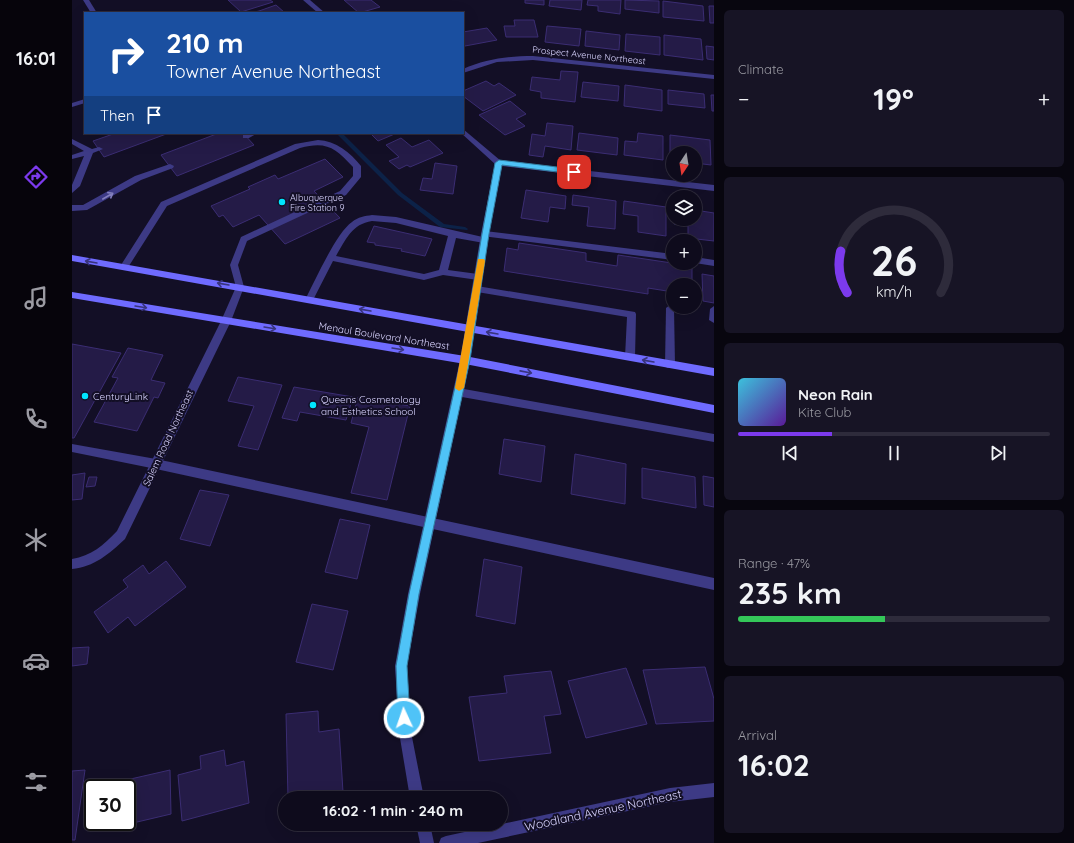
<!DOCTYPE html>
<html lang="en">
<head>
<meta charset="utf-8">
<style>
	body { margin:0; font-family:Quicksand,sans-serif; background:#171425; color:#f1f3f6; height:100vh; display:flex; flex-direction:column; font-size:15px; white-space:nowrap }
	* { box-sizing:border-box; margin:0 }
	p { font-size:13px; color:#9b9ba3 }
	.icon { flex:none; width:22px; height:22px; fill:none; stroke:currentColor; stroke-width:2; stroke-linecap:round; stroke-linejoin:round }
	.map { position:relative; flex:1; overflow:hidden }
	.sheet { display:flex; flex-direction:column; gap:10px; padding:10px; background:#08060f; width:360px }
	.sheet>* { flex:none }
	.guide { position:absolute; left:12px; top:12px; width:380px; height:122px; border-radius:0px; box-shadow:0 4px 16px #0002,0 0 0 1px #2e2b3b; background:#1a4fa0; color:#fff; overflow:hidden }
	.needle { width:26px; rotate:192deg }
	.fabs { position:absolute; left:594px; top:146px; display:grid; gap:8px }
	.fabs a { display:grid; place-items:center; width:36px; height:36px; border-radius:50%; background:#0e0b1c; box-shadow:0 4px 16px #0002,0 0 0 1px #2e2b3b; font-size:20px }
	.speed { position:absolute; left:12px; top:779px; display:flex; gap:8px; font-size:20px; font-weight:700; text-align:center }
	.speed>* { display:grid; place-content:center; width:52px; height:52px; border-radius:50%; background:#0e0b1c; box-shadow:0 4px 16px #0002,0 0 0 1px #2e2b3b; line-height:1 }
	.speed .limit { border:2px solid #111; border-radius:6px; background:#fff; color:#111 }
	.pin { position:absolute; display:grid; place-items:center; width:34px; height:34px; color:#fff; margin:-17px; border-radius:8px; box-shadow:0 2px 6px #0006 }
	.me { position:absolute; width:44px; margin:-22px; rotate:357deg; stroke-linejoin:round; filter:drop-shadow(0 0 3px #0008) }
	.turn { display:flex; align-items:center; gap:14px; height:84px; padding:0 16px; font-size:18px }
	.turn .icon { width:52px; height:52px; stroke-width:2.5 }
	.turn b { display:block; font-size:28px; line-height:34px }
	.then { display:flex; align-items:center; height:38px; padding:0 16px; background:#0003; gap:8px; font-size:15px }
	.big { font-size:30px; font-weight:700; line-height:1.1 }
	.sheet .card { flex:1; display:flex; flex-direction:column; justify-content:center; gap:6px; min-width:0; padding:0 14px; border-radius:6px; background:#171425 }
	.sheet .dial { align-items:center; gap:0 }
	.dial svg { height:104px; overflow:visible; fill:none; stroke:#2e2b3b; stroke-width:7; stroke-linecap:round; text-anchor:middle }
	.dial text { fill:#f1f3f6; stroke:none }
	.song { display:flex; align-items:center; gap:12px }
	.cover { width:48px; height:48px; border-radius:6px; background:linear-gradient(135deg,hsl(190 70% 55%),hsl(270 70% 35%)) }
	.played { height:4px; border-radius:2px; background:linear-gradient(90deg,#7c3aed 30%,#2e2b3b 30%) }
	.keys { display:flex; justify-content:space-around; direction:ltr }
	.heat { display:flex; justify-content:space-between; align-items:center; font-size:22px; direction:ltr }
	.charge { height:6px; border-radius:3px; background:linear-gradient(90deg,#34c759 47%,#2e2b3b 0) }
	.trip { position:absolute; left:206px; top:791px; width:230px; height:40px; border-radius:20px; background:#0e0b1c; box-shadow:0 4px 16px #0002,0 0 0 1px #2e2b3b; font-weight:700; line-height:40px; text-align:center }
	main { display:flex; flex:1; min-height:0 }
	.tab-bar { display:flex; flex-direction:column; width:72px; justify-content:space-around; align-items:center; background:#06040b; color:#9b9ba3 }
	.tab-bar .icon { width:28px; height:28px }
	.tab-bar .active { color:#7c3aed }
	.tab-bar b { font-size:18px; color:#f1f3f6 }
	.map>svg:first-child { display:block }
</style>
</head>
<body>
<main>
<nav class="tab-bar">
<b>16:01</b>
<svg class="icon active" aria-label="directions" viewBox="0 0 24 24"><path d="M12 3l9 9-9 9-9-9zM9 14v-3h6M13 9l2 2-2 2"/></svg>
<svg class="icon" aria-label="music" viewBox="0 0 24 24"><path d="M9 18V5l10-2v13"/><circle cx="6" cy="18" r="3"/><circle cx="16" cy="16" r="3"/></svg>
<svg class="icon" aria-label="phone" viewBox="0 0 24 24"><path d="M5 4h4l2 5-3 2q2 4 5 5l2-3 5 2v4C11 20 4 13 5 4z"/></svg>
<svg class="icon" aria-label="climate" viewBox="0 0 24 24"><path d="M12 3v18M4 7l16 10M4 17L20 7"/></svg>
<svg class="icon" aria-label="car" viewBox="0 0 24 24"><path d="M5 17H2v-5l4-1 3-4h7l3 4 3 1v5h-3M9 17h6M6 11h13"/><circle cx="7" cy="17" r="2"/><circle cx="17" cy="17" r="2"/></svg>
<svg class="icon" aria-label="filters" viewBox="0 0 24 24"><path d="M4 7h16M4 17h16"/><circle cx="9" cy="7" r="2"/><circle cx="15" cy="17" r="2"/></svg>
</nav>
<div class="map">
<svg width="642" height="843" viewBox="0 0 642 843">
	<rect width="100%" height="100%" fill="#130f26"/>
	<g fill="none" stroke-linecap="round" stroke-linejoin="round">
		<polygon fill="#0c2248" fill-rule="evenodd" points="264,133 270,133 330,193 372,224 393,227 396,229 395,230 368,227 326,195"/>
	</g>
	<g fill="#241b47" stroke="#3b2d73">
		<polygon points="156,0 198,0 201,2 169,12"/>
		<polygon points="272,0 299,0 308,7 287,13"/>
		<polygon points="453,0 472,0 472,5 453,3"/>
		<polygon points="478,0 510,0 509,10 477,6"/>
		<polygon points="516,0 549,0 548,14 526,11 526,6 515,5"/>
		<polygon points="553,0 587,1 587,13 553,9"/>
		<polygon points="591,1 631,6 632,21 591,17"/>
		<polygon points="204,5 213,13 178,13 187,11"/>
		<polygon points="637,6 642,6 642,23 638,23"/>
		<polygon points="442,20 462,20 466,37 434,37 432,26 443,26"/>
		<polygon points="475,26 509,29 507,46 473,42"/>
		<polygon points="415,28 425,40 393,46 391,43 391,32"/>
		<polygon points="514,31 548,35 547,50 513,46"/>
		<polygon points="554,34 588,37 588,55 553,51"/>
		<polygon points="592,35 629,39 631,60 592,55"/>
		<polygon points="634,46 642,47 642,60 635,59"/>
		<polygon points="489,71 506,72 503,102 469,98 469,92 458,90 460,77 488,80"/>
		<polygon points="414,81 422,86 427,83 444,95 411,111 391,96 391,91"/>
		<polygon points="511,82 547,86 546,101 509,97"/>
		<polygon points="553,85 590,90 590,111 552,106"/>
		<polygon points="596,90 632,94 633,108 596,104"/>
		<polygon points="639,95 642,95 642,111 640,111"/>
		<polygon points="438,101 454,114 444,119 453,126 433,135 407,115"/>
		<polygon points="475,123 501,126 499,150 473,146 471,157 457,155 460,134 473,136"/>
		<polygon points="44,133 97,133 32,157 21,141"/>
		<polygon points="147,133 171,133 182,145 105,176 89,155"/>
		<polygon points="298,133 325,133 306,141"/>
		<polygon points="507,133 546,138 545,155 505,150"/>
		<polygon points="566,133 591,136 591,160 552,155 553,141 565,142"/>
		<polygon points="598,135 638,140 639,165 623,163 623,153 601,153 601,160 598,160"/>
		<polygon points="329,138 340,147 357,140 371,153 338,167 335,165 327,169 317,161 327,157 314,145"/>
		<polygon points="253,159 271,177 242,191 268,218 213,244 187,215 161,227 151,215 147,217 139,206 178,189 176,187 203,175 206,179"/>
		<polygon points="363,163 385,166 381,194 348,190 351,178 360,179"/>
		<polygon points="454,190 494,196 493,209 478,207 476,222 449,218"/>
		<polygon points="501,195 544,201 543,229 515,226 517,207 500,205"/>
		<polygon points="552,201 594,207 594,236 566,232 566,216 551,214"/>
		<polygon points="623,210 642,213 642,241 616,238 616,226 602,224 602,219 623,219"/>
		<polygon points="302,226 360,239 353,256 329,251 330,249 303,245 303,243 295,242"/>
		<polygon points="447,243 514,253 514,261 545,266 546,255 620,266 620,285 601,285 601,292 576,288 576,294 432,271 435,248 446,250"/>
		<polygon points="630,274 642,276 642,303 631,301"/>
		<polygon points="0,344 49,353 2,438 0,438"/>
		<polygon points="56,348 91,355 79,380 93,383 86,398 82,397 65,431 22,422 46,378 40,377"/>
		<polygon points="166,377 210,385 186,450 166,446 182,406 156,401"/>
		<polygon points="222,387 281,397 274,420 228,412 225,421 210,418"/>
		<polygon points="286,397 338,406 315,500 279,493 297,427 279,423"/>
		<polygon points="432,439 473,446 469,482 427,474"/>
		<polygon points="503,454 554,464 553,504 499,494"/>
		<polygon points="570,468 623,477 624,508 570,498"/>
		<polygon points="13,473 10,499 0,500 0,475"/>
		<polygon points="631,476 642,478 642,507 632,505"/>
		<polygon points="17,477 25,477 23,486 14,487"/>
		<polygon points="128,490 157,495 138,546 108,539"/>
		<polygon points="268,519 298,525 285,579 253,572"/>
		<polygon points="412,559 450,567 443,624 404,616"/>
		<polygon points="94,561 114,587 63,626 56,617 36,633 22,612 56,587 51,580 71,565 77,574"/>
		<polygon points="240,604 276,611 261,670 224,662"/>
		<polygon points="17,647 15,664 0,666 0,648"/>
		<polygon points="633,667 642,699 642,721 584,724 571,670"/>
		<polygon points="554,668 575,724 514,738 496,681"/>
		<polygon points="479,671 489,714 472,716 479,753 407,761 397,697 435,693 432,676"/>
		<polygon points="246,711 247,732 267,729 271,792 216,798 214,714"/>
		<polygon points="152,750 154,766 172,761 177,803 110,821 106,775 129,769 128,756"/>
		<polygon points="13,770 3,840 0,840 0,771"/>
		<polygon points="98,770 99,814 27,831 28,822 55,822 55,788 28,788 28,786"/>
	</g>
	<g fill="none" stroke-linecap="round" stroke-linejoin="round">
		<g fill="#3d3a85" fill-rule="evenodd">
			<polygon points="11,0 17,0 25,13 19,13"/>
			<polygon points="13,99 13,103 0,107 0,103"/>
			<polygon points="175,133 186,133 177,138 171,138 171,134"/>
			<polygon points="0,139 20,149 27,147 31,149 21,153 8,186 0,193 0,185 12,156 0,159 0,155 12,151 0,144"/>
			<path d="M246,140c18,1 32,12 43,26v11l-15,18 -99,46 -9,24 6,22 -1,2 -3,1 -4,-3 -6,-22 11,-28 99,-46 13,-15v-9c-18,-19 -26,-26 -53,-19l-133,58 -40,63h-6l-1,-2 1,-2 40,-63 134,-58z"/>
			<polygon points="98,164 102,166 101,168 69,180 15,210 0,211 0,205 11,205 63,176"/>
			<path d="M300,215l24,2 91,21 1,2 -1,2 -3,1 -28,-5 -8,32 30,4 4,3 -1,2 -3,1 -35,-5 -19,5 -91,-19 -21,41h-6l-1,-2c10,-19 31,-67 47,-78 6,-5 13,-6 20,-7zM300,221l24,2 52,13 -9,34 -15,4 -88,-18c10,-17 16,-32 36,-35z"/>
			<polygon points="413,231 601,254 601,260 410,236 409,234"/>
			<polygon points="623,257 642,260 642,266 623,263"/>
			<polygon points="405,286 563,312 564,314 563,357 561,360 555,360 553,357 555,317 405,292 401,289"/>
			<polygon points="598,305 602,308 603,365 601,368 595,368 593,365 594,308"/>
			<polygon points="642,306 642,323 637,320 638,309"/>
			<polygon points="0,444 84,459 642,578 642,590 84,469 0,452"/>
		</g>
		<g fill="#3d3a85" fill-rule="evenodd">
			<polygon points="231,0 238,0 253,13 246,13"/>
			<path d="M461,56l181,19v4l-181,-19 -36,2 -34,11v-4c23,-10 45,-13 70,-13z"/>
			<polygon points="391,129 429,161 642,185 642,191 430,166 417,234 398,360 392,389 642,434 642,442 390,397 348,594 335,666 339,732 352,798 338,798 327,732 323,666 336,594 388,360 409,234 423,164 389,133 391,133"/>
			<path d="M168,284l4,3 -13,34 -106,218c-16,15 -31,28 -53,30v-10c19,-3 32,-14 45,-28l104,-210 15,-34z"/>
			<polygon points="642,783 642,797 598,802 406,843 367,843 369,838 374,836 598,788"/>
			<polygon points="344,824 358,824 362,843 348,843"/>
		</g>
		<g fill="#6f6bff" fill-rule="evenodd">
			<polygon points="0,255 642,368 642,376 0,261"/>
			<polygon points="0,292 393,356 642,405 642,413 393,364 0,298"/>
		</g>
	</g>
	<defs><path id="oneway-shaft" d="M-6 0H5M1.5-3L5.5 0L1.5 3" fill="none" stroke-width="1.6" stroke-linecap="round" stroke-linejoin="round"/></defs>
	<use stroke="#837fbc" href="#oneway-shaft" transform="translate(36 196) rotate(-30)"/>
	<g stroke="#38347d">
		<use href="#oneway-shaft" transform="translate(19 262) rotate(-170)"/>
		<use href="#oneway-shaft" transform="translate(151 284) rotate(-170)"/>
		<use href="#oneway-shaft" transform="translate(69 307) rotate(9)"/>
		<use href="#oneway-shaft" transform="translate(293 310) rotate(-170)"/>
		<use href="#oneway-shaft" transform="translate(198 328) rotate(9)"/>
		<use href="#oneway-shaft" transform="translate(420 333) rotate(-170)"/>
		<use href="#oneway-shaft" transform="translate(326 349) rotate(9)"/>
		<use href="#oneway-shaft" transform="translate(576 361) rotate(-170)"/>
		<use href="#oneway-shaft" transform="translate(454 372) rotate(11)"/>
	</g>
	<polygon fill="#4fc3f7" stroke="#337fa1" points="427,160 502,169 505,172 502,174 430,165 417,234 398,360 347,594 335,666 338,718 336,723 332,724 328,723 326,718 324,666 337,594 389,360 410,234 423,163"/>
	<polygon fill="#f59e0b" points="406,259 412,259 413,261 392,388 387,391 383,388"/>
	<g fill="#00e5ff" stroke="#130f26" stroke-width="1.5">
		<circle cx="210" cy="202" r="4"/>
		<circle cx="13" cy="396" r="4"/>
		<circle cx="241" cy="405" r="4"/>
	</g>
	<g text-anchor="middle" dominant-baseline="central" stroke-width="4" stroke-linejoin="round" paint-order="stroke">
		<g font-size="9" fill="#d9d4ff" stroke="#130f26">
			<text transform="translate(517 55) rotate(6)">Prospect Avenue Northeast</text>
		</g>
		<g font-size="9" fill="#d9d4ff" stroke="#130f26" text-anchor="start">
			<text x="218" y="197">Albuquerque<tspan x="218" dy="10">Fire Station 9</tspan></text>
		</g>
		<g font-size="10" fill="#d9d4ff" stroke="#130f26">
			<text transform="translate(312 336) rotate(9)">Menaul Boulevard Northeast</text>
			<text transform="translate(96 438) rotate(-65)">Salem Road Northeast</text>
		</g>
		<g font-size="10" fill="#d9d4ff" stroke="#130f26" text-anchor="start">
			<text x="21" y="396">CenturyLink</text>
			<text x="249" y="399">Queens Cosmetology<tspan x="249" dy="12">and Esthetics School</tspan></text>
		</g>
		<g font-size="12" fill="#d9d4ff" stroke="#130f26">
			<text transform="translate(531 810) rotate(-12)">Woodland Avenue Northeast</text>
		</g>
	</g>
</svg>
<div class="fabs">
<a><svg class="needle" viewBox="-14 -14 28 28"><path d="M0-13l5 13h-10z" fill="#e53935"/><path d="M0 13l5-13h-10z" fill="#9b9ba3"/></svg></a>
<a><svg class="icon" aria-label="layers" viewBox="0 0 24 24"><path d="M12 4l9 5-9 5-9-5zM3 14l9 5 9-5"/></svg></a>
<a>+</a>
<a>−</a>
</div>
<div class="speed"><div class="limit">30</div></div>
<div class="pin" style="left:502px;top:172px;background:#d93025"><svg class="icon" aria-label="arrive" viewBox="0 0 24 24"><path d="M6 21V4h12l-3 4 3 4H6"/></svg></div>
<svg class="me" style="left:332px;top:718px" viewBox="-20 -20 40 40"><circle r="17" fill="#4fc3f7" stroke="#fff" stroke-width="3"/><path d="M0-11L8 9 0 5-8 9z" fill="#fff"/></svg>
<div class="trip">16:02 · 1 min · 240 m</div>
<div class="guide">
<div class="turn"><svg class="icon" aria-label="right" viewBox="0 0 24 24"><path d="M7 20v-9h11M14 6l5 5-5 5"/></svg><div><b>210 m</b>Towner Avenue Northeast</div></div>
<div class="then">Then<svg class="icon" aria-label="arrive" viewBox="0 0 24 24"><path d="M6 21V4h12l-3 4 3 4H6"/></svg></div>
</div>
</div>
<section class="sheet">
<div class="card"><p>Climate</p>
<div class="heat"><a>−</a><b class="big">19°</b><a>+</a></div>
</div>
<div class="card dial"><svg viewBox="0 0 100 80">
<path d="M14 69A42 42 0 1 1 86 69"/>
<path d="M14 69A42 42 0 0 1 9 37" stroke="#7c3aed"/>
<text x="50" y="56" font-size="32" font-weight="700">26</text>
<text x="50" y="72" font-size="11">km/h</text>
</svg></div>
<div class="card">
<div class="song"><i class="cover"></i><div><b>Neon Rain</b><p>Kite Club</p></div></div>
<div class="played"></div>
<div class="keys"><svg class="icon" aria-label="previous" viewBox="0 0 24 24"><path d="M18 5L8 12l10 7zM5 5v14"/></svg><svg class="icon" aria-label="pause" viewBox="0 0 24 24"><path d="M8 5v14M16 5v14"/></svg><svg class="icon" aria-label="next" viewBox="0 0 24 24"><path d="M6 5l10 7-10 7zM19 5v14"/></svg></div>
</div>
<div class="card"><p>Range · 47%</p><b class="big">235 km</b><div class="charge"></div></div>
<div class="card"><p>Arrival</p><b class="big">16:02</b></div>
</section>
</main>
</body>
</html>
